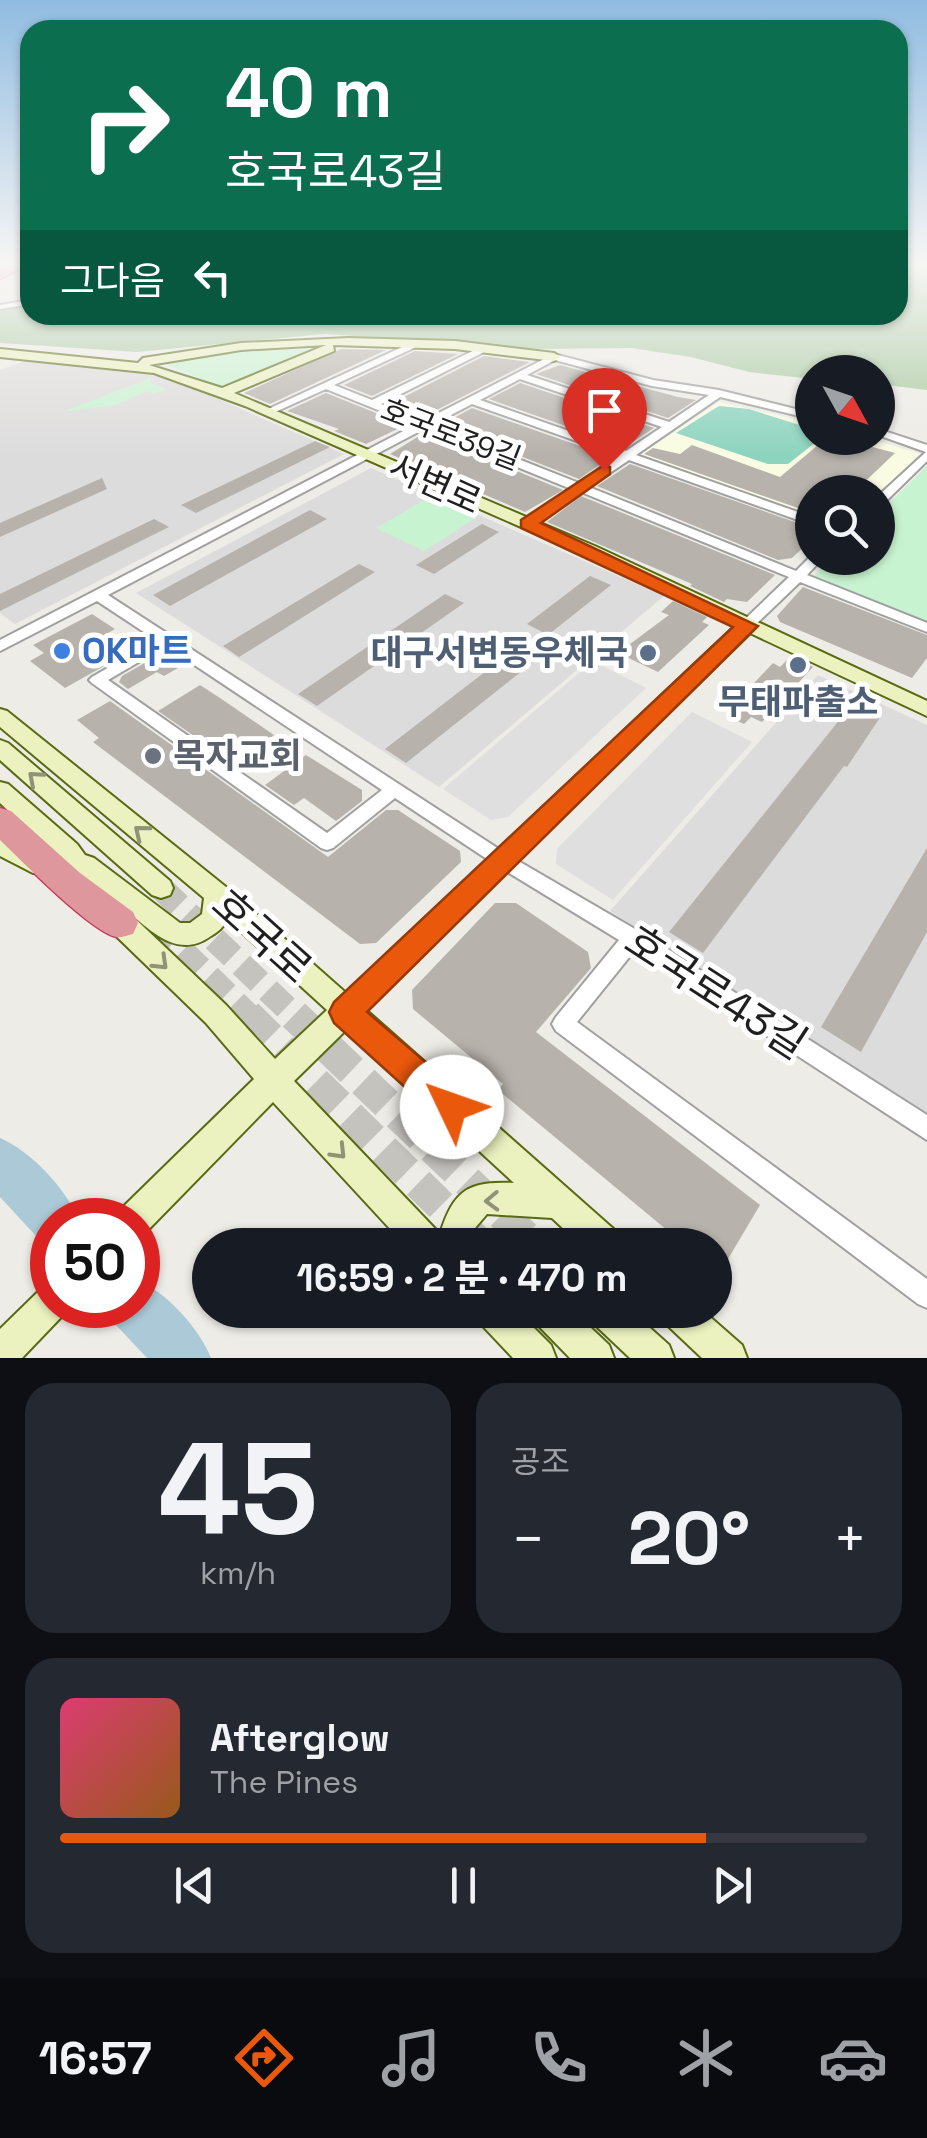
<!DOCTYPE html>
<html lang="ko">
<head>
<meta charset="utf-8">
<style>
	body { margin:0; font-family:"Space Grotesk","Noto Sans KR",sans-serif; background:#242831; color:#f1f3f6; height:100vh; display:flex; flex-direction:column; font-size:38px; white-space:nowrap }
	* { box-sizing:border-box; margin:0 }
	p { font-size:32px; color:#9ea1a6 }
	.icon { flex:none; width:55px; height:55px; fill:none; stroke:currentColor; stroke-width:2; stroke-linecap:round; stroke-linejoin:round }
	.map { position:relative; height:1358px; overflow:hidden }
	.drawer { display:flex; flex-direction:column; gap:25px; padding:25px; background:#0d0f14; flex:1 }
	.drawer>* { flex:none }
	.banner { position:absolute; left:20px; top:20px; width:888px; height:305px; border-radius:30px; box-shadow:0 2px 8px #0004; background:#0b6e4f; color:#fff; overflow:hidden }
	.needle { width:65px; rotate:130deg }
	.tools { position:absolute; left:795px; top:355px; display:grid; gap:20px }
	.tools a { display:grid; place-items:center; width:100px; height:100px; border-radius:50%; background:#171b24; box-shadow:0 2px 8px #0004; font-size:50px }
	.speed { position:absolute; left:30px; top:1198px; display:flex; gap:20px; font-size:50px; font-weight:700; text-align:center }
	.speed>* { display:grid; place-content:center; width:130px; height:130px; border-radius:50%; background:#171b24; box-shadow:0 2px 8px #0004; line-height:1 }
	.speed .limit { border:15px solid #d22; background:#fff; color:#111 }
	.pin { position:absolute; display:grid; place-items:center; width:85px; height:85px; color:#fff; margin:-102px -42px; border-radius:50% 50% 50% 0; rotate:-45deg; box-shadow:0 0 10px #0007 }
	.pin .icon { rotate:45deg }
	.me { position:absolute; width:110px; margin:-55px; rotate:312deg; stroke-linejoin:round; filter:drop-shadow(0 0 8px #0008) }
	.turn { display:flex; align-items:center; gap:35px; height:210px; padding:0 40px; font-size:45px }
	.turn .icon { width:130px; height:130px; stroke-width:2.5 }
	.turn b { display:block; font-size:70px; line-height:85px }
	.then { display:flex; align-items:center; height:95px; padding:0 40px; background:#0003; gap:20px; font-size:38px }
	.big { font-size:75px; font-weight:700; line-height:1.1 }
	.drawer .card { flex:1; display:flex; flex-direction:column; justify-content:center; gap:15px; min-width:0; padding:0 35px; border-radius:30px; background:#242831 }
	.drawer .dial { align-items:center; gap:0 }
	.dial b { font-size:130px; line-height:1 }
	.song { display:flex; align-items:center; gap:30px }
	.cover { width:120px; height:120px; border-radius:15px; background:linear-gradient(135deg,hsl(340 70% 55%),hsl(30 70% 35%)) }
	.played { height:10px; border-radius:5px; background:linear-gradient(90deg,#ea580c 80%,#363941 80%) }
	.keys { display:flex; justify-content:space-around; direction:ltr }
	.heat { display:flex; justify-content:space-between; align-items:center; font-size:55px; direction:ltr }
	.drawer .tiles { flex:1; display:grid; gap:25px; grid-template-columns:1fr 1fr }
	.card:last-child { grid-column:span 2 }
	.trip { position:absolute; left:192px; top:1228px; width:540px; height:100px; border-radius:50px; background:#171b24; box-shadow:0 2px 8px #0004; font-weight:700; line-height:100px; text-align:center }
	.menu { display:flex; height:160px; justify-content:space-around; align-items:center; background:#090b0e; color:#9ea1a6 }
	.menu .icon { width:70px; height:70px }
	.menu .active { color:#ea580c }
	.menu b { font-size:45px; color:#f1f3f6 }
	.map>svg:first-child { display:block }
</style>
</head>
<body>
<div class="map">
<svg width="927" height="1358" viewBox="0 0 927 1358">
	<rect width="100%" height="100%" fill="#eeece6"/>
	<g fill="#dddcdc">
		<polygon points="25,361 156,372 344,454 15,624 0,613 0,370"/>
		<polygon points="371,468 664,596 439,787 136,593"/>
		<polygon points="818,675 927,725 927,1117 610,911"/>
	</g>
	<polygon fill="#f9fbe2" points="719,402 812,423 812,438 867,438 920,454 878,494 812,492 812,516 639,455"/>
	<polygon fill="#a8c9a0" points="898,265 927,265 927,390 878,384 878,372 812,372 812,379 749,372 691,357 631,348 538,349 325,334 137,352 0,343 0,310 30,301 30,315 898,315"/>
	<g fill="#c8f3d0">
		<polygon points="324,348 224,388 162,363 228,353"/>
		<polygon points="151,378 151,383 167,389 154,394 147,391 116,405 62,412"/>
		<polygon points="927,466 927,623 814,576 833,558 878,558 878,514"/>
		<polygon points="430,497 476,518 424,551 376,528"/>
	</g>
	<polygon fill="#8dd4bf" points="719,406 749,409 812,429 812,438 821,438 788,464 768,464 676,433"/>
	<g fill="#dfdfdf">
		<polygon points="593,661 646,688 508,817 491,820 443,789"/>
		<polygon points="692,712 752,742 613,900 556,864 557,849"/>
	</g>
	<g fill="none" stroke-linecap="round" stroke-linejoin="round">
		<g fill="#acc9d7" fill-rule="evenodd">
			<path d="M0,1138c31,13 66,51 79,82h-27v24l-15,-7 -37,-40z"/>
			<path d="M138,1280c29,13 61,48 73,78h-64l-32,-34 -7,-19h30z"/>
		</g>
	</g>
	<g fill="#b7b2ac">
		<polygon points="341,349 386,350 270,404 244,393"/>
		<polygon points="415,351 458,354 372,396 344,385"/>
		<polygon points="484,356 530,362 423,417 390,404"/>
		<polygon points="560,365 678,397 696,400 668,418 536,374"/>
		<polygon points="520,383 654,428 625,447 489,399"/>
		<polygon points="326,393 406,425 366,444 334,431 339,429 287,411"/>
		<polygon points="472,408 611,457 579,479 441,425"/>
		<polygon points="424,433 563,490 525,512 390,454"/>
		<polygon points="839,438 895,453 854,492 812,492 812,513 644,454 653,448 680,454 692,445 780,477 824,440 833,443"/>
		<polygon points="315,441 330,447 196,513 181,505"/>
		<polygon points="630,464 812,528 812,539 792,558 778,560 597,486"/>
		<polygon points="102,478 107,489 0,537 0,523"/>
		<polygon points="581,496 775,575 747,602 727,599 724,602 690,586 692,584 547,522"/>
		<polygon points="310,510 327,519 170,606 153,595"/>
		<polygon points="154,519 169,527 0,611 0,594"/>
		<polygon points="482,524 499,532 434,574 416,565"/>
		<polygon points="359,564 375,572 239,657 223,646"/>
		<polygon points="590,576 611,585 548,635 527,624"/>
		<polygon points="803,587 927,635 927,658 912,678 780,622 777,616"/>
		<polygon points="445,594 464,603 317,706 298,694"/>
		<polygon points="673,601 707,617 702,622 709,625 658,672 618,653 669,615 661,612"/>
		<polygon points="92,614 115,629 80,649 104,666 65,688 30,661 44,653 33,645"/>
		<polygon points="521,644 542,655 406,763 385,749"/>
		<polygon points="168,655 183,665 164,676 157,672 128,689 119,682 122,676 155,657"/>
		<polygon points="791,656 813,667 762,722 751,717 744,724 729,717 721,701 729,693 740,698 773,663 780,667"/>
		<polygon points="200,685 223,700 274,735 233,763 158,711"/>
		<polygon points="110,701 328,857 386,810 398,810 460,851 461,862 376,943 360,944 93,742 99,738 77,720"/>
		<polygon points="853,703 881,716 847,767 844,766 703,953 669,932"/>
		<polygon points="306,755 362,790 362,801 336,821 304,798 294,805 265,785"/>
		<polygon points="927,848 927,932 861,1052 821,1027"/>
		<polygon points="495,903 516,903 588,952 591,968 536,1032 760,1205 715,1281 715,1245 685,1245 498,1090 503,1084 413,1009 412,990"/>
	</g>
	<g fill="none" stroke-linecap="round" stroke-linejoin="round">
		<g stroke="#c5c3be" stroke-width="25" stroke-dasharray="25 12" stroke-linecap="butt">
			<polyline points="161,888 296,1017"/>
			<polyline points="156,925 250,1017"/>
		</g>
		<g stroke="#c5c3be" stroke-width="32" stroke-dasharray="32 16" stroke-linecap="butt">
			<polyline points="247,1015 481,1245"/>
			<polyline points="294,1015 534,1245"/>
		</g>
		<g stroke="#a0a0a0" stroke-width="4">
			<g id="street">
				<polygon points="30,300 30,304 0,309 0,305"/>
				<path d="M413,342l3,1v4l-82,38 38,15 113,-55 5,3 -2,2 -107,54 42,17 131,-67 99,26 66,10 93,23v6l-92,-22 -84,58 176,62v8l-183,-65 -40,27 207,84 16,-16v3h11l-16,17 120,48v9l-127,-50 -48,46h-10l-2,-3 2,-3 47,-45 -208,-85 -50,35h-8v-6l48,-32 -147,-60 -316,166 400,260 132,77 287,183v25l-292,-190 -58,72 350,257v29l-9,-4 -362,-273 -4,-7 4,-7 63,-77 -123,-75 -101,-67 -62,50 -6,2 -6,-2 -229,-165 -3,-3 3,-3 64,-37 -59,-39 -97,50v-11l415,-215 -89,-36 -53,24 -9,-2zM555,360l97,26 57,9 -40,27 -142,-47zM520,379l142,48 -36,24 -146,-51zM472,404l147,52 -40,27 -147,-58zM166,646l216,144 -55,43 -219,-153z"/>
				<polygon points="878,429 927,445 927,461 882,505 878,506 878,496 926,452 878,435"/>
			</g>
		</g>
		<g stroke="#586a12" stroke-width="4">
			<g id="secondary">
				<path d="M348,338l107,3 99,12 6,4 -6,4 -99,-12 -122,-4 1,6 -100,42 363,154 330,154v15l-177,-83 -384,377 252,223 5,12h-42l-29,-27 -65,-4 -12,14 -3,17h-67l-132,-143 -127,130 -8,3v-15h-20l4,-12 132,-129 -48,-56 -95,-92 -52,-73 -59,-55v-21l8,2 69,60 8,11 9,3 86,65h10l12,-9 2,-16 -204,-171v-18l7,2 219,176 120,106 389,-367 -150,-71 -340,-149 -91,-33 -154,-16v-8l138,14 5,-5 98,-15zM326,345l-104,43 -73,-23 92,-15zM126,910c25,21 52,50 85,26 8,-5 12,-8 16,-17l100,91 -52,49 -49,-54zM347,1029l167,154c-45,-2 -60,6 -74,51l-146,-153z"/>
				<polygon points="0,740 8,743 170,881 173,888 170,895 161,898 152,895 0,760"/>
				<polygon points="0,836 42,856 45,863 42,870 33,873 0,856"/>
				<polygon points="52,1285 52,1305 68,1305 64,1314 22,1358 0,1358 0,1329 40,1290"/>
				<polygon points="473,1310 516,1310 551,1345 556,1358 513,1358 479,1322"/>
				<polygon points="529,1310 572,1310 609,1345 614,1358 570,1358 535,1322"/>
				<polygon points="586,1310 630,1310 669,1345 674,1358 630,1358 592,1322"/>
				<polygon points="658,1310 702,1310 742,1345 747,1358 702,1358 664,1322"/>
			</g>
		</g>
		<g stroke="#c6395d" stroke-width="3">
			<g id="highway">
				<polygon points="10,265 28,265 0,279 0,270"/>
				<path d="M0,808l11,3 69,62 53,39 5,11 -5,11c-6,1 -10,4 -16,3 -24,-3 -97,-78 -117,-97z"/>
			</g>
		</g>
		<use href="#street" fill="#fff" fill-rule="evenodd"/>
		<use href="#secondary" fill="#ebf2c0" fill-rule="evenodd"/>
		<use href="#highway" fill="#dd979d" fill-rule="evenodd"/>
	</g>
	<defs><path id="oneway-chevron" d="M-2-3.5L2.5 0L-2 3.5" fill="none" stroke-width="1.6" stroke-linecap="round" stroke-linejoin="round" transform="scale(2.5)"/></defs>
	<g stroke="#8f9378">
		<use href="#oneway-chevron" transform="translate(35 778) rotate(-139)"/>
		<use href="#oneway-chevron" transform="translate(141 832) rotate(-141)"/>
		<use href="#oneway-chevron" transform="translate(161 963) rotate(44)"/>
		<use href="#oneway-chevron" transform="translate(339 1152) rotate(46)"/>
		<use href="#oneway-chevron" transform="translate(492 1201) rotate(178)"/>
	</g>
	<linearGradient id="sky" x2="0" y2="1"><stop stop-color="#90bce1"/><stop offset="0.58" stop-color="#f7f6f4"/><stop offset="1" stop-color="#f7f6f4" stop-opacity="0"/></linearGradient>
	<rect width="927" height="455" fill="url(#sky)"/>
	<polygon fill="#ea580c" stroke="#983908" stroke-width="2.5" points="604,465 610,467 610,474 541,523 758,626 367,1012 464,1095 469,1107 464,1119 452,1124 440,1119 334,1023 329,1012 334,1002 733,627 521,528 521,520"/>
	<circle fill="#3f7fe0" stroke="#fff" stroke-width="4" cx="62" cy="651" r="10"/>
	<g fill="#5c6f8a" stroke="#fff" stroke-width="4">
		<circle cx="648" cy="653" r="10"/>
		<circle cx="798" cy="665" r="10"/>
	</g>
	<circle fill="#6b7280" stroke="#fff" stroke-width="4" cx="153" cy="756" r="10"/>
	<g text-anchor="middle" dominant-baseline="central" stroke-width="10" stroke-linejoin="round" paint-order="stroke">
		<g font-size="30" fill="#1f1f1f" stroke="#fff">
			<text transform="translate(451 434) rotate(21)">호국로39길</text>
		</g>
		<g font-size="35" fill="#1f1f1f" stroke="#fff">
			<text transform="translate(435 484) rotate(24)">서변로</text>
		</g>
		<g font-size="35" font-weight="bold" fill="#366cbe" stroke="#fff" text-anchor="start">
			<text x="82" y="651">OK마트</text>
		</g>
		<g font-size="35" font-weight="bold" fill="#4e5e75" stroke="#fff" text-anchor="end">
			<text x="628" y="653">대구서변동우체국</text>
			<text x="798" y="702" text-anchor="middle">무태파출소</text>
		</g>
		<g font-size="35" font-weight="bold" fill="#5b616d" stroke="#fff" text-anchor="start">
			<text x="173" y="756">목자교회</text>
		</g>
		<g font-size="42" fill="#1f1f1f" stroke="#fff">
			<text transform="translate(262 936) rotate(42)">호국로</text>
			<text transform="translate(716 992) rotate(33)">호국로43길</text>
		</g>
	</g>
</svg>
<div class="tools">
<a><svg class="needle" viewBox="-14 -14 28 28"><path d="M0-13l5 13h-10z" fill="#e53935"/><path d="M0 13l5-13h-10z" fill="#9ea1a6"/></svg></a>
<a><svg class="icon" aria-label="search" viewBox="0 0 24 24"><circle cx="10" cy="10" r="6"/><path d="M15 15l6 6"/></svg></a>
</div>
<div class="speed"><div class="limit">50</div></div>
<div class="pin" style="left:604px;top:470px;background:#d93025"><svg class="icon" aria-label="arrive" viewBox="0 0 24 24"><path d="M6 21V4h12l-3 4 3 4H6"/></svg></div>
<svg class="me" style="left:452px;top:1107px" viewBox="-20 -20 40 40"><circle r="19" fill="#fff"/><path d="M0-13L10 11 0 6-10 11z" fill="#ea580c"/></svg>
<div class="trip">16:59 · 2 분 · 470 m</div>
<div class="banner">
<div class="turn"><svg class="icon" aria-label="right" viewBox="0 0 24 24"><path d="M7 20v-9h11M14 6l5 5-5 5"/></svg><div><b>40 m</b>호국로43길</div></div>
<div class="then">그다음<svg class="icon" aria-label="left" viewBox="0 0 24 24"><path d="M17 20v-9H6M10 6l-5 5 5 5"/></svg></div>
</div>
</div>
<section class="drawer">
<div class="tiles">
<div class="card dial"><b>45</b><p>km/h</p></div>
<div class="card"><p>공조</p>
<div class="heat"><a>−</a><b class="big">20°</b><a>+</a></div>
</div>
<div class="card">
<div class="song"><i class="cover"></i><div><b>Afterglow</b><p>The Pines</p></div></div>
<div class="played"></div>
<div class="keys"><svg class="icon" aria-label="previous" viewBox="0 0 24 24"><path d="M18 5L8 12l10 7zM5 5v14"/></svg><svg class="icon" aria-label="pause" viewBox="0 0 24 24"><path d="M8 5v14M16 5v14"/></svg><svg class="icon" aria-label="next" viewBox="0 0 24 24"><path d="M6 5l10 7-10 7zM19 5v14"/></svg></div>
</div>
</div>
</section>
<nav class="menu">
<b>16:57</b>
<svg class="icon active" aria-label="directions" viewBox="0 0 24 24"><path d="M12 3l9 9-9 9-9-9zM9 14v-3h6M13 9l2 2-2 2"/></svg>
<svg class="icon" aria-label="music" viewBox="0 0 24 24"><path d="M9 18V5l10-2v13"/><circle cx="6" cy="18" r="3"/><circle cx="16" cy="16" r="3"/></svg>
<svg class="icon" aria-label="phone" viewBox="0 0 24 24"><path d="M5 4h4l2 5-3 2q2 4 5 5l2-3 5 2v4C11 20 4 13 5 4z"/></svg>
<svg class="icon" aria-label="climate" viewBox="0 0 24 24"><path d="M12 3v18M4 7l16 10M4 17L20 7"/></svg>
<svg class="icon" aria-label="car" viewBox="0 0 24 24"><path d="M5 17H2v-5l4-1 3-4h7l3 4 3 1v5h-3M9 17h6M6 11h13"/><circle cx="7" cy="17" r="2"/><circle cx="17" cy="17" r="2"/></svg>
</nav>
</body>
</html>
